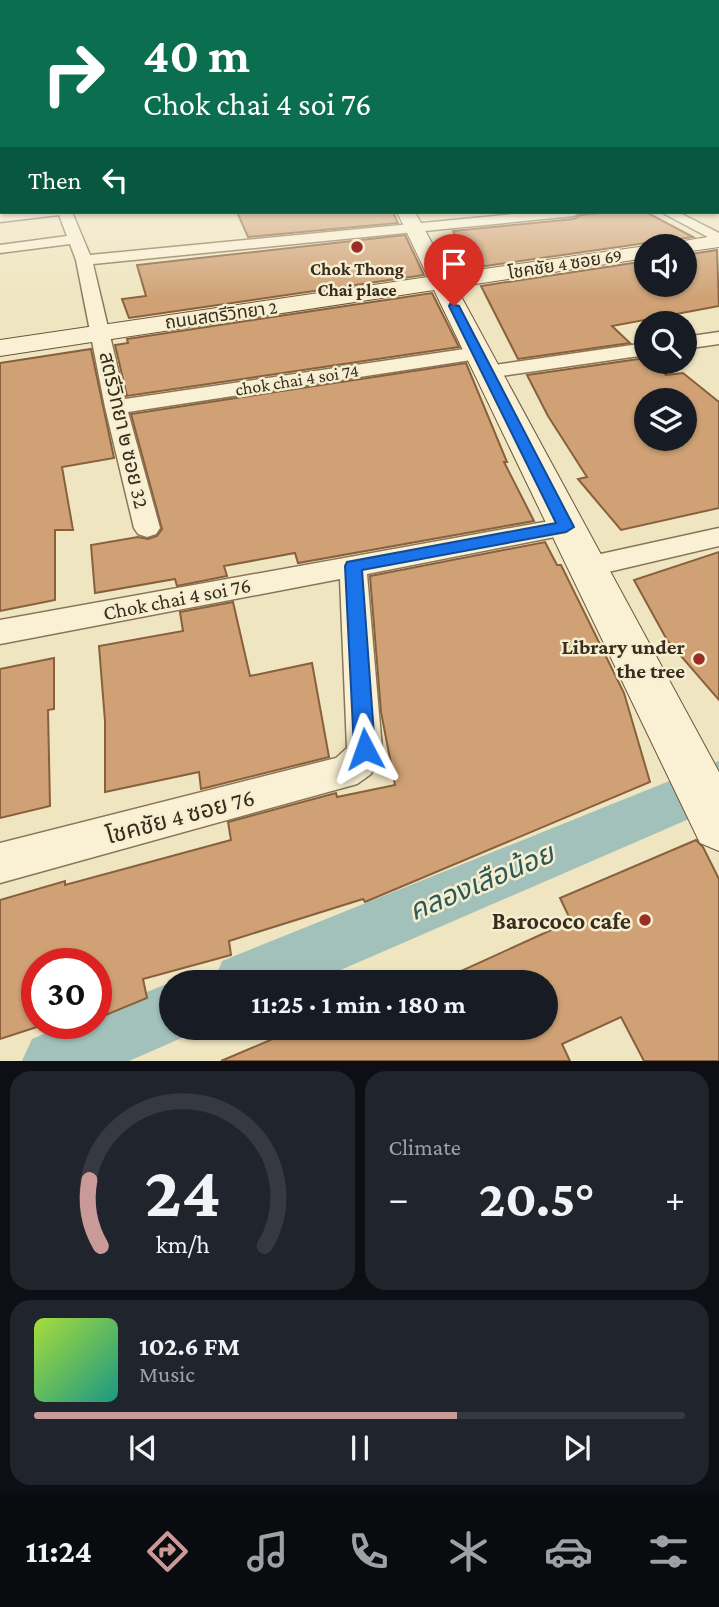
<!DOCTYPE html>
<html lang="en">
<head>
<meta charset="utf-8">
<style>
	body { margin:0; font-family:"Crimson Pro","Noto Sans Thai",serif; background:#20242c; color:#f1f3f6; height:100vh; display:flex; flex-direction:column; font-size:26px; white-space:nowrap }
	* { box-sizing:border-box; margin:0 }
	p { font-size:23px; color:#9ea1a6 }
	.icon { flex:none; width:38px; height:38px; fill:none; stroke:currentColor; stroke-width:2; stroke-linecap:round; stroke-linejoin:round }
	.map { position:relative; height:1061px; overflow:hidden }
	.sheet { display:flex; flex-direction:column; gap:10px; padding:10px; background:#0d0f14; flex:1 }
	.sheet>* { flex:none }
	.hud { position:absolute; left:0px; top:0px; width:719px; height:214px; box-shadow:0 2px 5px #0004; background:#0b6e4f; color:#fff; overflow:hidden }
	.buttons { position:absolute; left:634px; top:234px; display:grid; gap:14px }
	.buttons a { display:grid; place-items:center; width:63px; height:63px; border-radius:50%; background:#171b24; box-shadow:0 2px 5px #0004; font-size:35px }
	.speed { position:absolute; left:21px; top:948px; display:flex; gap:14px; font-size:35px; font-weight:700; text-align:center }
	.speed>* { display:grid; place-content:center; width:91px; height:91px; border-radius:50%; background:#171b24; box-shadow:0 2px 5px #0004; line-height:1 }
	.speed .limit { border:10px solid #d22; background:#fff; color:#111 }
	.pin { position:absolute; display:grid; place-items:center; width:60px; height:60px; color:#fff; margin:-72px -30px; border-radius:50% 50% 50% 0; rotate:-45deg; box-shadow:0 0 7px #0007 }
	.pin .icon { rotate:45deg }
	.me { position:absolute; width:77px; margin:-38px; rotate:356deg; stroke-linejoin:round; filter:drop-shadow(0 0 5px #0008) }
	.turn { display:flex; align-items:center; gap:24px; height:147px; padding:0 28px; font-size:32px }
	.turn .icon { width:91px; height:91px; stroke-width:2.5 }
	.turn b { display:block; font-size:49px; line-height:60px }
	.then { display:flex; align-items:center; height:66px; padding:0 28px; background:#0003; gap:14px; font-size:26px }
	.big { font-size:52px; font-weight:700; line-height:1.1 }
	.sheet .tile { flex:1; display:flex; flex-direction:column; justify-content:center; gap:10px; min-width:0; padding:0 24px; border-radius:21px; background:#20242c }
	.sheet .dial { align-items:center; gap:0 }
	.dial svg { height:182px; overflow:visible; fill:none; stroke:#363941; stroke-width:7; stroke-linecap:round; text-anchor:middle }
	.dial text { fill:#f1f3f6; stroke:none }
	.song { display:flex; align-items:center; gap:21px }
	.cover { width:84px; height:84px; border-radius:10px; background:linear-gradient(135deg,hsl(80 70% 55%),hsl(170 70% 35%)) }
	.played { height:7px; border-radius:4px; background:linear-gradient(90deg,#ca9a98 65%,#363941 65%) }
	.keys { display:flex; justify-content:space-around; direction:ltr }
	.heat { display:flex; justify-content:space-between; align-items:center; font-size:38px; direction:ltr }
	.sheet .tiles { flex:1; display:grid; gap:10px; grid-template-columns:1fr 1fr }
	.tile:last-child { grid-column:span 2 }
	.trip { position:absolute; left:159px; top:970px; width:399px; height:70px; border-radius:35px; background:#171b24; box-shadow:0 2px 5px #0004; font-weight:700; line-height:70px; text-align:center }
	.dock { display:flex; height:112px; justify-content:space-around; align-items:center; background:#090b0e; color:#9ea1a6 }
	.dock .icon { width:49px; height:49px }
	.dock .current { color:#ca9a98 }
	.dock b { font-size:32px; color:#f1f3f6 }
	.map>svg:first-child { display:block }
</style>
</head>
<body>
<div class="map">
<svg width="719" height="1061" viewBox="0 0 719 1061">
	<rect width="100%" height="100%" fill="#efe5c0"/>
	<g fill="none" stroke-linecap="round" stroke-linejoin="round">
		<g fill="#a3c1bb" fill-rule="evenodd">
			<polygon points="719,761 719,806 313,982 214,982 222,961"/>
			<polygon points="172,982 172,1027 196,1027 193,1033 129,1061 22,1061 32,1039 68,1024 96,1024 96,1012"/>
		</g>
	</g>
	<g fill="#cfa175" stroke="#89603d" stroke-width="2" fill-rule="evenodd">
		<polygon points="237,212 393,212 398,223 248,237"/>
		<polygon points="606,212 646,212 693,237 672,240 667,247 652,247 646,243 472,268 453,231 574,219 581,215"/>
		<polygon points="405,235 424,275 129,318 122,299 146,296 137,265"/>
		<polygon points="717,250 719,306 612,326 630,343 518,359 481,286 646,261 646,285 684,285 684,255"/>
		<polygon points="432,293 459,347 127,396 115,345 128,343 127,339"/>
		<polygon points="91,349 114,458 62,467 73,530 55,530 55,600 0,611 0,363"/>
		<path d="M646,358v4h6l14,13 17,-2 36,29v106l-98,22 -43,-51 9,-2 -39,-61 -21,-41zM646,401h38v38h-38z"/>
		<polygon points="466,363 507,462 504,462 534,521 298,563 295,553 224,566 227,576 177,586 175,579 95,593 91,545 138,537 148,539 157,536 162,529 131,414"/>
		<polygon points="545,542 557,565 561,565 624,693 650,782 365,902 363,899 229,941 231,955 143,979 147,998 96,1019 96,964 37,964 37,1027 0,1039 0,900 65,881 65,885 231,840 228,822 336,793 337,797 395,785 381,712 370,576"/>
		<polygon points="719,552 719,700 667,640 634,580"/>
		<polygon points="233,602 250,676 312,663 329,757 201,789 199,772 105,792 105,721 99,646 183,631 180,612"/>
		<polygon points="54,658 54,709 48,710 50,806 0,818 0,669"/>
		<polygon points="696,840 703,847 719,879 719,1061 644,1061 621,1017 562,1044 570,1061 221,1061 301,1027 546,1027 546,982 437,982 571,921 560,898"/>
	</g>
	<g fill="none" stroke-linecap="round" stroke-linejoin="round">
		<g stroke="#897558" stroke-width="3">
			<g id="street">
				<rect x="0" y="175" width="2" height="8"/>
				<rect x="718" y="175" width="1" height="8"/>
				<polygon points="20,212 72,212 90,255 535,212 581,212 574,216 93,264 125,399 478,347 488,353 478,359 128,412 160,528 156,534 147,537 138,534 134,528 105,407 76,260 70,244 0,253 0,245 67,236 59,215 0,222 0,214"/>
				<polygon points="661,212 678,212 719,233 719,243"/>
				<polygon points="719,332 719,344 684,349 684,337"/>
				<polygon points="646,343 646,355 488,378 481,376 478,372 481,368 488,366"/>
				<polygon points="566,518 575,521 579,527 575,533 367,574 382,749 371,774 357,784 0,883 0,843 336,758 347,748 340,579 0,644 0,620"/>
				<polygon points="719,528 719,546 587,577 577,574 573,567 577,560 587,557"/>
			</g>
		</g>
		<g stroke="#6b563b" stroke-width="2">
			<g id="secondary">
				<polygon points="397,212 415,212 449,274 646,246 650,247 646,247 646,258 456,287 719,772 719,851 700,843 434,290 0,356 0,340 428,277"/>
				<polygon points="719,235 719,247 684,252 684,247 669,247 672,243"/>
			</g>
		</g>
		<use href="#street" fill="#faf1d4" fill-rule="evenodd"/>
		<use href="#secondary" fill="#faf1d4" fill-rule="evenodd"/>
	</g>
	<linearGradient id="sky" x2="0" y2="1"><stop stop-color="#8cb9d6"/><stop offset="0.51" stop-color="#f8f3e3"/><stop offset="1" stop-color="#f8f3e3" stop-opacity="0"/></linearGradient>
	<rect width="719" height="300" fill="url(#sky)"/>
	<polygon fill="#1a73e8" stroke="#114b97" stroke-width="2" points="450,304 459,306 574,527 566,532 362,570 375,749 372,756 365,759 357,756 354,749 345,566 347,562 556,523 449,306"/>
	<g fill="#9a2d26" stroke="#f6eed0" stroke-width="2.5">
		<circle cx="357" cy="247" r="7"/>
		<circle cx="699" cy="659" r="7"/>
		<circle cx="645" cy="920" r="7"/>
	</g>
	<g text-anchor="middle" dominant-baseline="central" stroke-width="5" stroke-linejoin="round" paint-order="stroke">
		<g font-size="18" fill="#382c1d" stroke="#f6eed0">
			<text transform="translate(565 264) rotate(-9)">โชคชัย 4 ซอย 69</text>
			<text transform="translate(221 315) rotate(-8)">ถนนสตรีวิทยา 2</text>
			<text transform="translate(297 380) rotate(-9)">chok chai 4 soi 74</text>
		</g>
		<g font-size="18" font-weight="bold" fill="#382c1d" stroke="#f6eed0">
			<text x="357" y="269">Chok Thong<tspan x="357" dy="21">Chai place</tspan></text>
		</g>
		<g font-size="21" fill="#382c1d" stroke="#f6eed0">
			<text transform="translate(124 430) rotate(77)">สตรีวิทยา ๒ ซอย 32</text>
			<text transform="translate(177 599) rotate(-11)">Chok chai 4 soi 76</text>
		</g>
		<g font-size="21" font-weight="bold" fill="#382c1d" stroke="#f6eed0" text-anchor="end">
			<text x="685" y="647">Library under<tspan x="685" dy="24">the tree</tspan></text>
		</g>
		<g font-size="24" fill="#382c1d" stroke="#f6eed0">
			<text transform="translate(180 816) rotate(-15)">โชคชัย 4 ซอย 76</text>
		</g>
		<g font-size="24" font-weight="bold" fill="#382c1d" stroke="#f6eed0" text-anchor="end">
			<text x="631" y="920">Barococo cafe</text>
		</g>
		<g font-size="28" font-style="italic" fill="#2b5858" stroke="#f6eed0">
			<text transform="translate(481 882) rotate(-23)">คลองเสือน้อย</text>
		</g>
	</g>
</svg>
<div class="buttons">
<a><svg class="icon" aria-label="sound" viewBox="0 0 24 24"><path d="M4 9h4l5-4v14l-5-4H4zM17 9q2 3 0 6"/></svg></a>
<a><svg class="icon" aria-label="search" viewBox="0 0 24 24"><circle cx="10" cy="10" r="6"/><path d="M15 15l6 6"/></svg></a>
<a><svg class="icon" aria-label="layers" viewBox="0 0 24 24"><path d="M12 4l9 5-9 5-9-5zM3 14l9 5 9-5"/></svg></a>
</div>
<div class="speed"><div class="limit">30</div></div>
<div class="pin" style="left:454px;top:306px;background:#d93025"><svg class="icon" aria-label="arrive" viewBox="0 0 24 24"><path d="M6 21V4h12l-3 4 3 4H6"/></svg></div>
<svg class="me" style="left:365px;top:749px" viewBox="-20 -20 40 40"><path d="M0-17L14 15 0 8-14 15z" fill="#1a73e8" stroke="#fff" stroke-width="4"/></svg>
<div class="trip">11:25 · 1 min · 180 m</div>
<div class="hud">
<div class="turn"><svg class="icon" aria-label="right" viewBox="0 0 24 24"><path d="M7 20v-9h11M14 6l5 5-5 5"/></svg><div><b>40 m</b>Chok chai 4 soi 76</div></div>
<div class="then">Then<svg class="icon" aria-label="left" viewBox="0 0 24 24"><path d="M17 20v-9H6M10 6l-5 5 5 5"/></svg></div>
</div>
</div>
<section class="sheet">
<div class="tiles">
<div class="tile dial"><svg viewBox="0 0 100 80">
<path d="M14 69A42 42 0 1 1 86 69"/>
<path d="M14 69A42 42 0 0 1 9 40" stroke="#ca9a98"/>
<text x="50" y="56" font-size="32" font-weight="700">24</text>
<text x="50" y="72" font-size="11">km/h</text>
</svg></div>
<div class="tile"><p>Climate</p>
<div class="heat"><a>−</a><b class="big">20.5°</b><a>+</a></div>
</div>
<div class="tile">
<div class="song"><i class="cover"></i><div><b>102.6 FM</b><p>Music</p></div></div>
<div class="played"></div>
<div class="keys"><svg class="icon" aria-label="previous" viewBox="0 0 24 24"><path d="M18 5L8 12l10 7zM5 5v14"/></svg><svg class="icon" aria-label="pause" viewBox="0 0 24 24"><path d="M8 5v14M16 5v14"/></svg><svg class="icon" aria-label="next" viewBox="0 0 24 24"><path d="M6 5l10 7-10 7zM19 5v14"/></svg></div>
</div>
</div>
</section>
<nav class="dock">
<b>11:24</b>
<svg class="icon current" aria-label="directions" viewBox="0 0 24 24"><path d="M12 3l9 9-9 9-9-9zM9 14v-3h6M13 9l2 2-2 2"/></svg>
<svg class="icon" aria-label="music" viewBox="0 0 24 24"><path d="M9 18V5l10-2v13"/><circle cx="6" cy="18" r="3"/><circle cx="16" cy="16" r="3"/></svg>
<svg class="icon" aria-label="phone" viewBox="0 0 24 24"><path d="M5 4h4l2 5-3 2q2 4 5 5l2-3 5 2v4C11 20 4 13 5 4z"/></svg>
<svg class="icon" aria-label="climate" viewBox="0 0 24 24"><path d="M12 3v18M4 7l16 10M4 17L20 7"/></svg>
<svg class="icon" aria-label="car" viewBox="0 0 24 24"><path d="M5 17H2v-5l4-1 3-4h7l3 4 3 1v5h-3M9 17h6M6 11h13"/><circle cx="7" cy="17" r="2"/><circle cx="17" cy="17" r="2"/></svg>
<svg class="icon" aria-label="filters" viewBox="0 0 24 24"><path d="M4 7h16M4 17h16"/><circle cx="9" cy="7" r="2"/><circle cx="15" cy="17" r="2"/></svg>
</nav>
</body>
</html>
